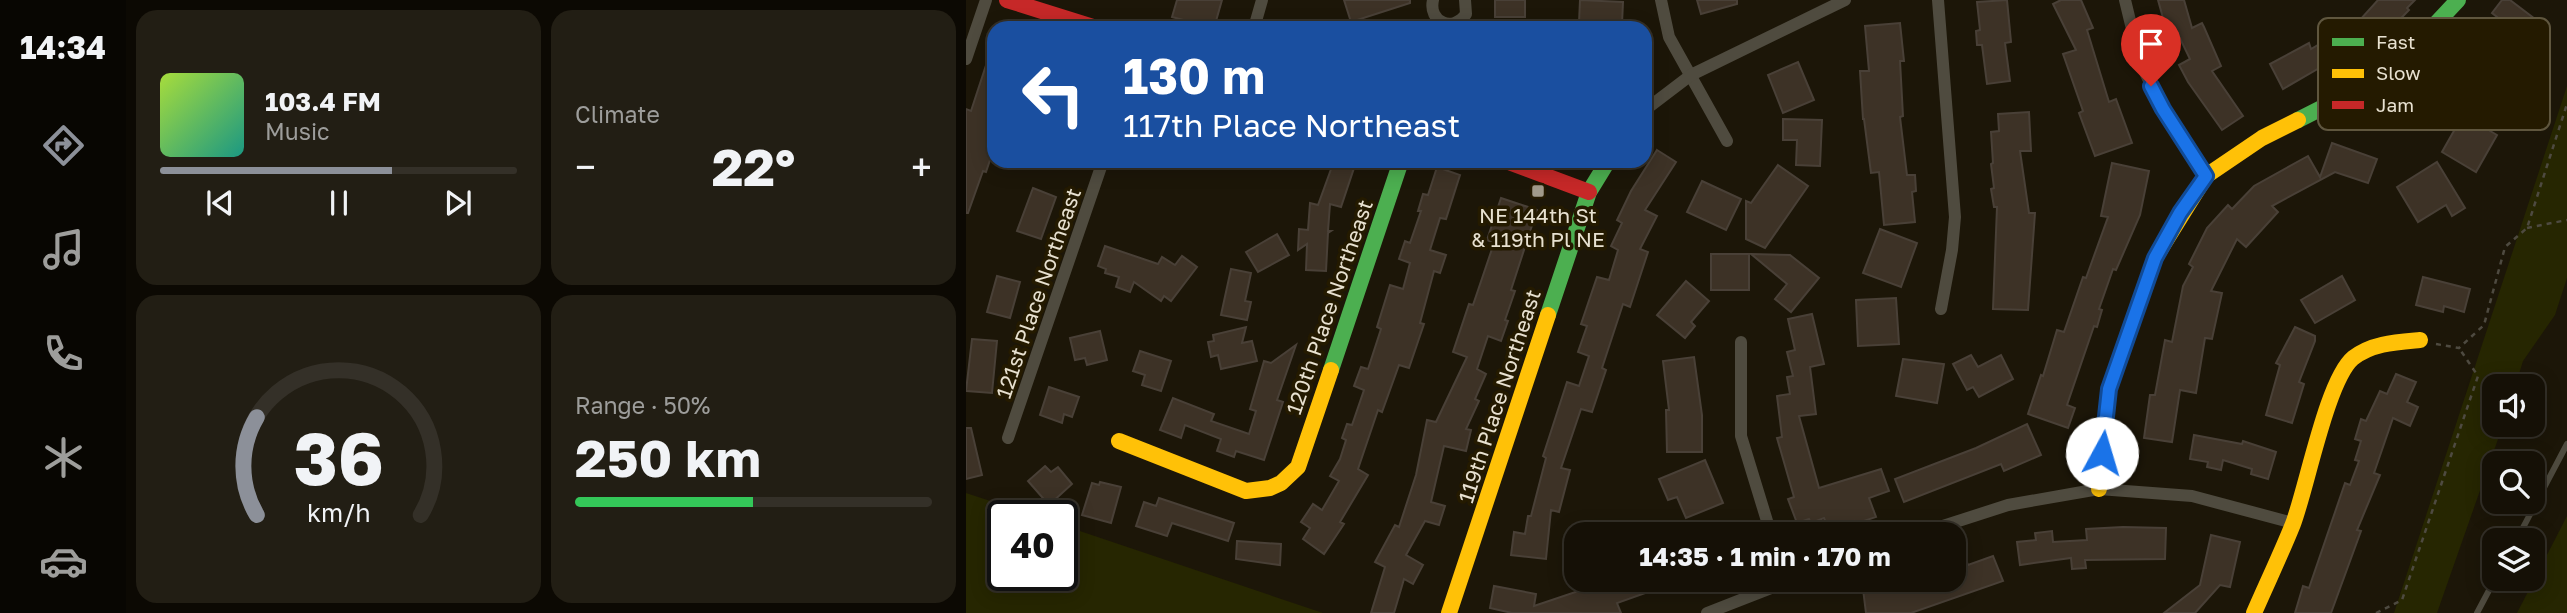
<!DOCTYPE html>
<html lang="en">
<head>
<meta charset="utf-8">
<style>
	body { margin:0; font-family:"Golos Text",sans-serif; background:#221e14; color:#f1f3f6; height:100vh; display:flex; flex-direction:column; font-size:26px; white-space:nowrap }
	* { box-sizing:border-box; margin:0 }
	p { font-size:23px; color:#9d9d9b }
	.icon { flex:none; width:38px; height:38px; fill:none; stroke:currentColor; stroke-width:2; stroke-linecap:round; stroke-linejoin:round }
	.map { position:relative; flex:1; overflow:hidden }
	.drawer { display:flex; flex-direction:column; gap:10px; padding:10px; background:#0c0903; width:840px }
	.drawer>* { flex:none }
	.top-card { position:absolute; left:21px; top:21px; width:665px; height:147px; border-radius:21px; box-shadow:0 4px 18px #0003,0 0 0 2px #343028; background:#1a4fa0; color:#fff; overflow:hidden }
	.tools { position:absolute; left:1516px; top:374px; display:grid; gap:14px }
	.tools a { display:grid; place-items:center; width:63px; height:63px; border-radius:14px; background:#151006; box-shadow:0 4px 18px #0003,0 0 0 2px #343028; font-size:35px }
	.speed { position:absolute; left:21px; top:500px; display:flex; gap:14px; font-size:35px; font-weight:700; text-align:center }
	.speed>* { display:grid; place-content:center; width:91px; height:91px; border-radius:50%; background:#151006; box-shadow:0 4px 18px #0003,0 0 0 2px #343028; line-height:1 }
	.speed .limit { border:4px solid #111; border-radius:10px; background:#fff; color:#111 }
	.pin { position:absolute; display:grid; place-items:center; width:60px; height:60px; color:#fff; margin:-72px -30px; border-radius:50% 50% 50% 0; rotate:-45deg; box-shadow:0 0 7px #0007 }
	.pin .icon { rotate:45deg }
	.me { position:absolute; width:77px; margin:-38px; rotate:6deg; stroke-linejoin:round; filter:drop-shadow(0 0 5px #0008) }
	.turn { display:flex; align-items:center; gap:24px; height:147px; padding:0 21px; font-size:32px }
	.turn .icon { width:91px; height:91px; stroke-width:2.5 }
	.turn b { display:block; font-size:49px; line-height:60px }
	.big { font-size:52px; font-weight:700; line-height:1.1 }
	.drawer .tile { flex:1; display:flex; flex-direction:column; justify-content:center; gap:10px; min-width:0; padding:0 24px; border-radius:21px; background:#221e14 }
	.drawer .dial { align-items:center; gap:0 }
	.dial svg { height:182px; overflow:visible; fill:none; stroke:#343028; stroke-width:7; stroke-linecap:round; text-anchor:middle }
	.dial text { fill:#f1f3f6; stroke:none }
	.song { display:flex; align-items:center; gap:21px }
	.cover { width:84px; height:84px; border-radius:10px; background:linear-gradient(135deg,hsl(80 70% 55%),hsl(170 70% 35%)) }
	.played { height:7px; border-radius:4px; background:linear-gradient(90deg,#8c9099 65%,#343028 65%) }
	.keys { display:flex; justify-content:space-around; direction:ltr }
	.heat { display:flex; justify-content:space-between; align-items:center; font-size:38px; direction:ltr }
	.charge { height:10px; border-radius:5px; background:linear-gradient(90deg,#34c759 50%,#343028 0) }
	.drawer .tiles { flex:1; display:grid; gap:10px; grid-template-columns:repeat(2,1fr) }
	.trip { position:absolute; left:598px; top:522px; width:402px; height:70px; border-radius:21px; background:#151006; box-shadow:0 4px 18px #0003,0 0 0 2px #343028; font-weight:700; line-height:70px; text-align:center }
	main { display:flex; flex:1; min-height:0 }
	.tab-bar { display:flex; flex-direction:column; width:126px; justify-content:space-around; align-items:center; background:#080602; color:#9d9d9b }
	.tab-bar .icon { width:49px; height:49px }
	.tab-bar .selected { color:#8c9099 }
	.tab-bar b { font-size:32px; color:#f1f3f6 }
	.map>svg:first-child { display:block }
</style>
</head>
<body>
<main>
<nav class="tab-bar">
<b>14:34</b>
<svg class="icon selected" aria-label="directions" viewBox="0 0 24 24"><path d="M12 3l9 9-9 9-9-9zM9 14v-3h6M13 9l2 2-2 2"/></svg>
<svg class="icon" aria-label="music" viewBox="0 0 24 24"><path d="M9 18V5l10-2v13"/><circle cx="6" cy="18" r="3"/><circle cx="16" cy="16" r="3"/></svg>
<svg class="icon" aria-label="phone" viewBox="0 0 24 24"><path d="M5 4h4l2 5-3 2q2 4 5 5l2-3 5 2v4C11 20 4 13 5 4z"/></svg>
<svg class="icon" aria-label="climate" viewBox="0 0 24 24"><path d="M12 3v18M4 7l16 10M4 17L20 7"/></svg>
<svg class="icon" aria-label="car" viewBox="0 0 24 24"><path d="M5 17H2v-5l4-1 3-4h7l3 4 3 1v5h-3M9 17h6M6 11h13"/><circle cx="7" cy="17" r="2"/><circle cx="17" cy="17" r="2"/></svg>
</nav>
<section class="drawer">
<div class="tiles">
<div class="tile">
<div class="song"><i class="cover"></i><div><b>103.4 FM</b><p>Music</p></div></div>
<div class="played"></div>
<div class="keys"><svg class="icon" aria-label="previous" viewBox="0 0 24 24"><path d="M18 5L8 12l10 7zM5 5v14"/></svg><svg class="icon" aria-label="pause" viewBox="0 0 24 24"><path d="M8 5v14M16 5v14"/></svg><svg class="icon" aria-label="next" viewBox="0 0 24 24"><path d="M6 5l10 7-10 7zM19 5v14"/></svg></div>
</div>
<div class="tile"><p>Climate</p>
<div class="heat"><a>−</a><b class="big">22°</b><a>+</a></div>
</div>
<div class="tile dial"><svg viewBox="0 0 100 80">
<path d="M14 69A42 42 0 1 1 86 69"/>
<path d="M14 69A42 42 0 0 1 14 26" stroke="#8c9099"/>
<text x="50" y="56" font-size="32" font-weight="700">36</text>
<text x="50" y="72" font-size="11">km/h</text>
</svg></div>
<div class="tile"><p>Range · 50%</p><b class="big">250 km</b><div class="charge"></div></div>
</div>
</section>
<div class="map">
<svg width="1601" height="613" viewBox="0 0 1601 613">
	<rect width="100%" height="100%" fill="#1c1608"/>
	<g fill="#262601">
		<polygon points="1601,86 1601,278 1589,315 1557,361 1549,387 1528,387 1528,425 1537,425 1471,613 1428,613"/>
		<polygon points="0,493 70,516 37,516 37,576 96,576 96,525 357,613 0,613"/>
		<polygon points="1601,516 1601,613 1551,613"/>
	</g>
	<g fill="#3d3226" stroke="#494037" stroke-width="2">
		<polygon points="211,0 256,0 248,28 206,17"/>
		<polygon points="378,0 444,0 444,3 385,22"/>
		<rect x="529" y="0" width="30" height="17"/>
		<polygon points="614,0 657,2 656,24 613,23"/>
		<polygon points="731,0 771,0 771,4 735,14"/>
		<polygon points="1041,0 1045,42 1039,43 1044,81 1021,84 1016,45 1011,45 1010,31 1014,30 1011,2"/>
		<polygon points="1095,0 1115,0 1127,28 1121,30 1143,102 1150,99 1166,143 1129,156 1113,113 1117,111 1097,54 1110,50 1087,4"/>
		<polygon points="1192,0 1218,0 1226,28 1236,23 1238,27 1255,66 1246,71 1277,116 1256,130 1222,82 1213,65 1224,59 1208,26 1200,29"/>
		<polygon points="1412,0 1449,0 1441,8 1443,10 1413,41 1412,40 1366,69 1362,63 1317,89 1304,64 1343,43 1345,49 1394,20"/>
		<polygon points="1536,0 1544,0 1569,19 1563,27 1570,32 1560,45 1554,40 1542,55 1517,36 1531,17 1526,13"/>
		<polygon points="934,23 938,61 934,61 937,116 934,117 941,175 949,175 950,191 946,192 949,222 918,225 913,172 905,173 898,119 897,119 894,71 903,71 899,26"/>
		<polygon points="26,47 28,48 28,148 20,172 17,171 2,213 0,213 0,109 5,111"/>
		<polygon points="832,62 848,100 817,113 802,75"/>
		<polygon points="1063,112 1065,151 1054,151 1063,213 1069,213 1062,310 1027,309 1031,207 1028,207 1025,189 1028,188 1025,164 1027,163 1025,132 1033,131 1032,114"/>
		<polygon points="1497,115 1531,135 1510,172 1476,152"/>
		<polygon points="817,119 856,120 854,166 830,165 831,140 817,140"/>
		<polygon points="1366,143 1411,159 1402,183 1369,172 1306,206 1312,212 1280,247 1271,239 1245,291 1256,293 1246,339 1239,338 1230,393 1214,390 1206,442 1178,438 1184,395 1189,395 1199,340 1206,342 1217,286 1227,267 1223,264 1241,228 1262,205 1266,209 1288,186 1342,156 1354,177"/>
		<polygon points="691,150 710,162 679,210 691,216 674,249 682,252 664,307 657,304 636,368 640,370 626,412 615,409 595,468 604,470 593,512 585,510 580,559 545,555 548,532 559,534 562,516 565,516 580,458 577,456 601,382 613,386 623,356 612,352 621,326 615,324 631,277 643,280 652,250 645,246 656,223 651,220 665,191"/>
		<polygon points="368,161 388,168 375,207 364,204 362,231 365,231 362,233 360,271 340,270 341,244 332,250 333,229 342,230 344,203 352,205"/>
		<polygon points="1471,162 1499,208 1486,216 1480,205 1452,222 1431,187"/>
		<polygon points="1146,163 1183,171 1174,215 1150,270 1147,269 1133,309 1136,310 1131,327 1128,326 1101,405 1109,408 1102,428 1062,414 1075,375 1077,376 1091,330 1098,332 1117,277 1120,278 1142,217 1135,216"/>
		<polygon points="812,165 842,186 799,248 780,239 780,201 785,203"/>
		<polygon points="471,167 494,175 480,219 474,218 464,250 480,255 474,273 468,271 454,323 458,324 443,368 433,365 416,412 412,410 392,469 402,475 374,522 378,524 358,554 337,539 344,528 335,522 347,504 356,510 373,481 364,476 374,459 380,440 376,438 381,424 386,425 398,390 388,386 395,367 402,369 415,329 411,327 424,285 437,289 444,263 433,259 439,241 444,243 455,211 452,211 457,194 462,195"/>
		<polygon points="736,181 775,199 760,230 721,212"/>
		<polygon points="67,188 90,197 75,239 51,231"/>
		<polygon points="535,198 571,210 545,290 549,291 539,320 542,321 535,341 522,336 511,369 520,374 509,399 513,401 500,429 505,430 500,451 478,446 465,502 479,506 473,525 459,521 440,555 457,565 447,584 438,579 428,613 405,613 419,567 409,562 429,525 433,527 450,475 461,420 470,422 501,357 487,352 503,304 507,305 528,243 521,240"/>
		<polygon points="914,229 951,243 935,287 897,273"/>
		<polygon points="311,234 323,255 292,272 280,252"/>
		<polygon points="139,246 192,264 196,257 209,265 216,256 231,267 205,301 198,296 195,301 168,282 164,292 150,287 153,277 139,273 140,269 132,266"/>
		<rect x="745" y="254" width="38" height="36"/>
		<polygon points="785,254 824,255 853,278 825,312 809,299 821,284"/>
		<polygon points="265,269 285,273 279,301 285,302 281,320 255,315"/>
		<polygon points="31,276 54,282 44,318 21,312"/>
		<polygon points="1376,276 1389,300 1349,323 1335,300"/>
		<polygon points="1457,277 1504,289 1498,312 1478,306 1477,312 1450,305"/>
		<polygon points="720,281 743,301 725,322 729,326 719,338 691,315"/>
		<polygon points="930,298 933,344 892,346 890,300"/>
		<polygon points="846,314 858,364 844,367 850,414 833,416 853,488 915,469 923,491 903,498 910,517 889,524 888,521 863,530 858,518 845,523 843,519 831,523 822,499 828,497 811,438 816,437 811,396 824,394 821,377 827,376 821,352 829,350 822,319"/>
		<polygon points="280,327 276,343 286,341 291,361 255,369 252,355 245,357 242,342 248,341 247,335"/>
		<polygon points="1329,327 1349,336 1349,341 1333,382 1338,384 1326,423 1300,415 1314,365 1310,363"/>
		<polygon points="134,331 141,360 121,365 119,358 109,360 104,338"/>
		<polygon points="6,339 31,341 26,393 0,391"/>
		<polygon points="330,345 311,400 317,402 298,460 270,451 268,457 251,451 255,439 219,425 215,438 194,430 207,398 248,414 245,421 283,434 290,411 284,409 298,361 305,363"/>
		<polygon points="174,351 205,361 195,391 176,385 179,375 167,371"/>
		<polygon points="1005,355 1012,367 1035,355 1047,379 1013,397 1007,387 1001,390 987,364"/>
		<polygon points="728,357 736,415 736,452 701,452 700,410 703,410 697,361"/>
		<polygon points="937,359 978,364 971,403 930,396"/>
		<polygon points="1430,374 1450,382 1441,402 1452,407 1444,426 1427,418 1408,473 1414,475 1391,530 1395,531 1365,613 1329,613 1337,586 1343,588 1379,483 1384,485 1393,461 1389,460 1395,441 1389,439 1395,419 1400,421 1414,391 1421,394"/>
		<polygon points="83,387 113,397 106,417 98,414 96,423 74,415"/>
		<polygon points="1061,424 1075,455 1038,471 1035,464 938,502 929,479 1010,448"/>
		<polygon points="0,428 5,428 16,475 0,479"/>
		<polygon points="1228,435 1276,444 1277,441 1310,452 1302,479 1285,474 1286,469 1257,460 1255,470 1241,467 1242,462 1224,459"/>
		<polygon points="739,460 757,503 720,518 711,497 702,500 693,479"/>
		<polygon points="79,466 85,472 92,467 106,484 83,505 62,481"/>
		<polygon points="134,482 155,487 145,523 116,515 126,483 133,485"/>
		<polygon points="193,498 268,523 262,541 206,523 201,536 170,526 178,502 190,506"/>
		<polygon points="1157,527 1200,528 1199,559 1119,560 1120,568 1106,569 1105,558 1054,565 1051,542 1070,540 1069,533 1086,531 1087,542 1121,540 1120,529"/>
		<polygon points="989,534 1002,565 1027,556 1037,581 945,613 900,613 897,589 931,585 928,579 989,579"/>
		<polygon points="1245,535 1274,542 1264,587 1254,585 1229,613 1198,613 1234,585"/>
		<polygon points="271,541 315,544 314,565 270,559"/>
		<polygon points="648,579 713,581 651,603 655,613 546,613 524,608 528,586 570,594 568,606"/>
	</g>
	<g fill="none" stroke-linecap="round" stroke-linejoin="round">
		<g stroke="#4e4a40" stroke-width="2.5" stroke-dasharray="5 5" stroke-linecap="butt">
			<polyline points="1561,228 1601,220"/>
			<polyline points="1470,344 1493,348 1518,325 1539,247 1561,228 1601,104"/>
			<polyline points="1410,613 1436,600 1512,376 1493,348"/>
		</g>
		<g stroke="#4f4b3f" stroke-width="6">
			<polyline points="1550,541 1601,444"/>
			<polyline points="1511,613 1529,579"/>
		</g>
		<g stroke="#4f4b3f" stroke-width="12">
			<path d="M467,0c-5,22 20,33 33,14l-1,-14"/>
			<polyline points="695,0 703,37 761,141"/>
			<polyline points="972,0 989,217 986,250 975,309"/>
			<polyline points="1159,0 1174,62 1197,109 1240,176"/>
			<polyline points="288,28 296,0"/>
			<polyline points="0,59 20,0"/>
			<polyline points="1407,82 1434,110"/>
			<polyline points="679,110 725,75 879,0"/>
			<polyline points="775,342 775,436 805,534"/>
			<polyline points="42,438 137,161"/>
			<polyline points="952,534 1042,505 1133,489 1226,496 1327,523"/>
			<polyline points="741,613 828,579"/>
		</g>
		<g stroke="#4caf50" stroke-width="16">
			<polyline points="1332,120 1407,82 1435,61 1492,0"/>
			<polyline points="582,315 623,192 642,161"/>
			<polyline points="365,370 435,161"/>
		</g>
		<g stroke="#ffc107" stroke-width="16">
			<polyline points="153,441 280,491 304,488 315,483 332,467 365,370"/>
			<polyline points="1133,489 1143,389 1189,258 1240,176 1296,138 1332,120"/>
			<polyline points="483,613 582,315"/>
			<path d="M1288,613c13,-30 27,-59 39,-89 14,-37 34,-144 60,-166 19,-15 44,-16 67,-18"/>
		</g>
		<g stroke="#c62828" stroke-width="16">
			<polyline points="41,0 130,28"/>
			<polyline points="540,161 623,192"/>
		</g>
	</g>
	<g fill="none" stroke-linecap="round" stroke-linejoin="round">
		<g stroke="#114b97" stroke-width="18">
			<polyline id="route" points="1136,453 1143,389 1189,258 1214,213 1240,176 1197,109 1185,86"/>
		</g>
		<use href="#route" stroke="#1a73e8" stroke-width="12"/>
	</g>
	<rect fill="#a19a8a" stroke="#241a00" stroke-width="2.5" x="565" y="184" width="14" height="14" rx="3.5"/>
	<g text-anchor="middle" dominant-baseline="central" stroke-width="7" stroke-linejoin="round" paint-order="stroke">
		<g font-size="21" fill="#e8e1d0" stroke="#241a00">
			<text x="572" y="215">NE 144th St<tspan x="572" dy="24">&amp; 119th Pl NE</tspan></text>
		</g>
		<g font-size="21" fill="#e8e1d0" stroke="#241a00">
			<text transform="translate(72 293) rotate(-71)">121st Place Northeast</text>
			<text transform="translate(363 307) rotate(-71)">120th Place Northeast</text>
			<text transform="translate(533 396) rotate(-72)">119th Place Northeast</text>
		</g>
	</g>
	<rect x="1352" y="18" width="232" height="112" rx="10" fill="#241a00" stroke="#5f563e" stroke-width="2"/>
	<rect x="1366" y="38" width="32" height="8" fill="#4caf50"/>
	<rect x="1366" y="69" width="32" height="9" fill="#ffc107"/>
	<rect x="1366" y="101" width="32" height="8" fill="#c62828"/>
	<g font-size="19" fill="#e8e1d0">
		<text x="1410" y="49">Fast</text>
		<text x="1410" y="80">Slow</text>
		<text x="1410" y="112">Jam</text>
	</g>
</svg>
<div class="tools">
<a><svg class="icon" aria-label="sound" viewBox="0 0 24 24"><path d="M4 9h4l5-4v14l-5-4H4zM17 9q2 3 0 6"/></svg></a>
<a><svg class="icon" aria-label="search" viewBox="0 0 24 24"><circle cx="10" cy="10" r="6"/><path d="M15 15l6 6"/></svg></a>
<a><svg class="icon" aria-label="layers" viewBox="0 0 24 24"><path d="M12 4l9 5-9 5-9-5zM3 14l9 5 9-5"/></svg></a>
</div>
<div class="speed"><div class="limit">40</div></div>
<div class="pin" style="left:1185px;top:86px;background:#d93025"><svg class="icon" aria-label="arrive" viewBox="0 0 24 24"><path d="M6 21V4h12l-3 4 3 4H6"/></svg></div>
<svg class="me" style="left:1136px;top:453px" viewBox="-20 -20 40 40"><circle r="19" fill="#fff"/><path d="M0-13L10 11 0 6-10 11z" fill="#1a73e8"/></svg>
<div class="trip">14:35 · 1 min · 170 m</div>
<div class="top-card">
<div class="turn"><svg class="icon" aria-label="left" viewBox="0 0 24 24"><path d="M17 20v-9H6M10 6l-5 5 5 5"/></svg><div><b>130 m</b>117th Place Northeast</div></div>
</div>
</div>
</main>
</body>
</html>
